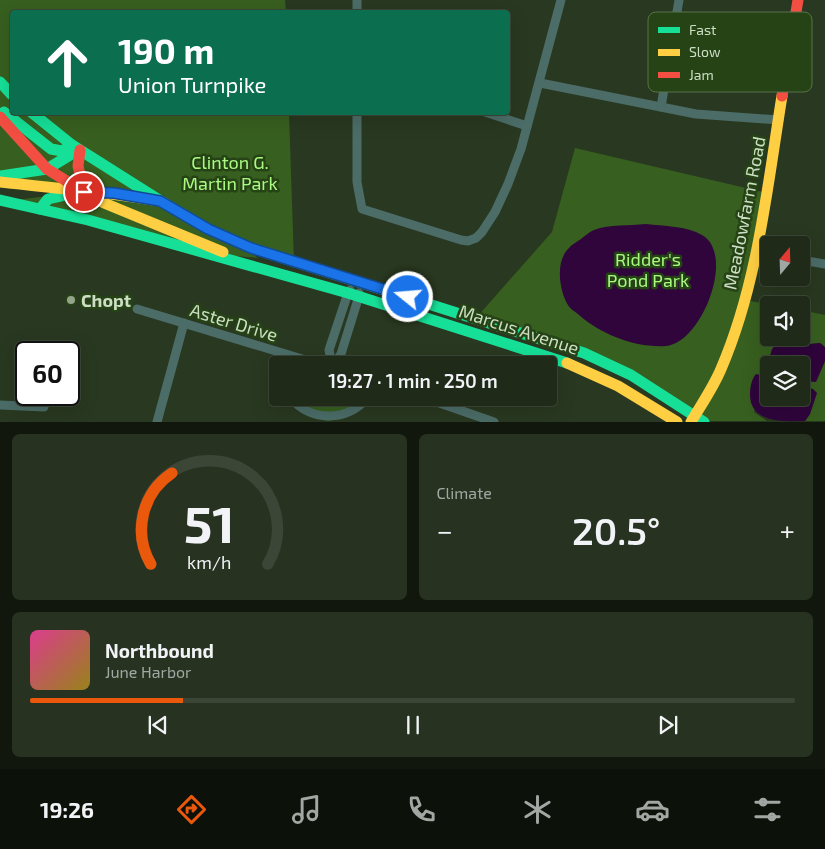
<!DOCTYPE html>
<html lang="en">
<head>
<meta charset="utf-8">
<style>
	body { margin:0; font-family:"Exo 2",sans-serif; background:#273221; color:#f1f3f6; height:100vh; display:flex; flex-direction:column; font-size:19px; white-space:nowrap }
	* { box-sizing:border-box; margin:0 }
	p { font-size:16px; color:#a1a7a2 }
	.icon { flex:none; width:28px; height:28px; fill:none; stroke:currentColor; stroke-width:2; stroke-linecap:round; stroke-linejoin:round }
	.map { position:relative; height:422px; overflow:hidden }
	.panel { display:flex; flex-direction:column; gap:12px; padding:12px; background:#11170d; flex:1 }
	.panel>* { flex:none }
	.banner { position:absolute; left:10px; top:10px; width:500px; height:105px; border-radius:5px; box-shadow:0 5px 20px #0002,0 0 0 1px #3c4637; background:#0b6e4f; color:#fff; overflow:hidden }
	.needle { width:32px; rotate:19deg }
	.fabs { position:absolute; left:760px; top:236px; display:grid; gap:10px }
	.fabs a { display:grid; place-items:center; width:50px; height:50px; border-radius:5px; background:#1f2a18; box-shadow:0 5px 20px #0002,0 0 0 1px #3c4637; font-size:25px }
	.speed { position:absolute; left:15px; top:341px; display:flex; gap:10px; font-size:25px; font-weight:700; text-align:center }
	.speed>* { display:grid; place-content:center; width:65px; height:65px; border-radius:50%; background:#1f2a18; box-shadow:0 5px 20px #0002,0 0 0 1px #3c4637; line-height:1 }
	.speed .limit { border:2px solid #111; border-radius:8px; background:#fff; color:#111 }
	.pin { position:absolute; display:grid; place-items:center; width:42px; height:42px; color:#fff; margin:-21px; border:2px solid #fff; border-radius:50%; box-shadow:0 1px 5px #0007 }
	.me { position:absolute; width:55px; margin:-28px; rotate:287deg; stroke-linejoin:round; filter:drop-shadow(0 0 4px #0008) }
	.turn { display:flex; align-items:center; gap:18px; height:105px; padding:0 25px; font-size:22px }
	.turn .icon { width:65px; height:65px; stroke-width:2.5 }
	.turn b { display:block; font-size:35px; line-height:42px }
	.big { font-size:38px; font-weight:600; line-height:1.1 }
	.panel .tile { flex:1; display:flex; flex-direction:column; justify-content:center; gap:8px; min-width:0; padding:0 18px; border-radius:8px; background:#273221 }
	.panel .dial { align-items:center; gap:0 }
	.dial svg { height:130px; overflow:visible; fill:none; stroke:#3c4637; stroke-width:7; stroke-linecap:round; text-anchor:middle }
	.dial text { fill:#f1f3f6; stroke:none }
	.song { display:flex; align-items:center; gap:15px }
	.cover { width:60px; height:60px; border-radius:8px; background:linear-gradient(135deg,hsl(330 70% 55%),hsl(50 70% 35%)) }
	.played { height:5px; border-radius:2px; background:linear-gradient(90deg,#ea580c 20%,#3c4637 20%) }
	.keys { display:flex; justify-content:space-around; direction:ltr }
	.heat { display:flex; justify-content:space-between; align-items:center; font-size:28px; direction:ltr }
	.panel .tiles { flex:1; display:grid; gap:12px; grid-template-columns:1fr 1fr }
	.tile:last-child { grid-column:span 2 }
	.trip { position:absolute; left:269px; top:356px; width:288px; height:50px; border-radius:5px; background:#1f2a18; box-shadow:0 5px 20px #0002,0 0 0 1px #3c4637; font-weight:600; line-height:50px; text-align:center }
	.menu { display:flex; height:80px; justify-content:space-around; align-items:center; background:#0c110a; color:#a1a7a2 }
	.menu .icon { width:35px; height:35px }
	.menu .on { color:#ea580c }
	.menu b { font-size:22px; color:#f1f3f6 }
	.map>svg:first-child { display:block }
</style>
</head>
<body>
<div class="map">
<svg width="825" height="422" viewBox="0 0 825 422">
	<rect width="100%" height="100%" fill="#293820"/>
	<g fill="#375f1f">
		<polygon points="0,0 285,0 286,12 12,12 12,112 289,113 294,262 239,244 258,258 235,256 187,242 7,201 81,192 0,182"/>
		<polygon points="575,148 767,193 745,300 773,305 769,305 769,338 801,338 801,310 825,315 825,347 820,343 789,346 768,362 769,377 762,375 754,412 767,421 704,421 631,375 476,318 552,232"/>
		<polygon points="825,361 825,421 805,421 810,414 813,389 801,386 801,381 816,381"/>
		<polygon points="291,398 367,398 350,415 341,419 327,421 308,416"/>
	</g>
	<g fill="#2f053c">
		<path d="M646,224c17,2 41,2 56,11 34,19 0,108 -36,111 -30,2 -64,-11 -87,-31 -3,-3 -9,-6 -11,-10 -9,-15 -13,-44 1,-57 3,-4 8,-6 12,-9 4,-3 8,-7 13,-9 16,-6 35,-4 52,-6z"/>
		<polygon points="781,339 789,346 820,343 825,347 825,361 816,382 801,381 801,365 769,365 768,363 772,349"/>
		<path d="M756,374l13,3v21h32v-12l12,3 4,4 -7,21 -5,7c-23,1 -54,1 -55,-25 0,-8 1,-16 6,-22z"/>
	</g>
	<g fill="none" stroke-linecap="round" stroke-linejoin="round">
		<g stroke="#4b6c67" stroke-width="9">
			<polyline points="357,0 357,12"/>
			<polyline points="540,83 696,114 779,120"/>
			<polyline points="661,107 679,0"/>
			<polyline points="357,112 357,182 362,209 461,240 468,241 476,238 482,232 495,212 508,184 521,149 561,0"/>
			<polyline points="485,112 527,126"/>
			<polyline points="757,253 769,255"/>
			<polyline points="801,260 825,264"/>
			<polyline points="137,309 322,365"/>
			<polyline points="332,365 329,350 348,293 350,290"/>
			<polyline points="334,365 341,354 359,296 359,293"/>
			<path d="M291,398c19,24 57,24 76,0"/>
			<polyline points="425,398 494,422"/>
			<polyline points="0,405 44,407"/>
			<polyline points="157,422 184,323"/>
		</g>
		<g stroke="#16e098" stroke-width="11">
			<polyline points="0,82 12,95"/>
			<polyline points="4,112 51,149 62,151 72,145"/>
			<polyline points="31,112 72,145 159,200"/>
			<polyline points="0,176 47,169 75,152"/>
			<polyline points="0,200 88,220 348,293 567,363"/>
			<polyline points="164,203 208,229 251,248 584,353 631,375 704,422"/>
			<polyline points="40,209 48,199 71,194"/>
		</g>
		<g stroke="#ffcf43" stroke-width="11">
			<path d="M0,182c53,6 107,10 160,19l4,2"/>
			<polyline points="91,196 104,203 223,252"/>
			<polyline points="567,363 618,386 677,422"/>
			<path d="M691,422c10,-17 22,-34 30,-53 37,-86 46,-181 61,-273"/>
		</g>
		<g stroke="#f24e42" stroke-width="11">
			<polyline points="782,96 798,0"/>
			<polyline points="0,117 47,169 91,196"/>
			<polyline points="80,150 78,166 84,192"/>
		</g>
	</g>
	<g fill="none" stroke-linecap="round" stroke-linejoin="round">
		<g stroke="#114b97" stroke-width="12">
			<polyline id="route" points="84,192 114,193 160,201 208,229 251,248 408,297"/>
		</g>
		<use href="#route" stroke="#1a73e8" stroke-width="9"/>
	</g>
	<circle fill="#93a48b" stroke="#264316" stroke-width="2" cx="71" cy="300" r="5"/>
	<g text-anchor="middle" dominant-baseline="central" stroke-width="5" stroke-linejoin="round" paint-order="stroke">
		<g font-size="18" fill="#aafa82" stroke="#264316">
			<text x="230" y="162">Clinton G.<tspan x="230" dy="21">Martin Park</tspan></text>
			<text x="648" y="259">Ridder's<tspan x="648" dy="21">Pond Park</tspan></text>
		</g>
		<g font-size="18" fill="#ccdec4" stroke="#264316">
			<text transform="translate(744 213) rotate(-79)">Meadowfarm Road</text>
			<text transform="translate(234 322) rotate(17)">Aster Drive</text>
			<text transform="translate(519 329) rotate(18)">Marcus Avenue</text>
		</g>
		<g font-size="18" font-weight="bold" fill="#ccdec4" stroke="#264316" text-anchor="start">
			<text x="81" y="300">Chopt</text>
		</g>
	</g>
	<rect x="648" y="12" width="164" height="80" rx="8" fill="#264316" stroke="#58724a" stroke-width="1"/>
	<rect x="658" y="27" width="22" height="6" fill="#16e098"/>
	<rect x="658" y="49" width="22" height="7" fill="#ffcf43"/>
	<rect x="658" y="72" width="22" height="6" fill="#f24e42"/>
	<g font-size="14" fill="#ccdec4">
		<text x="689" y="35">Fast</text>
		<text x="689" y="57">Slow</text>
		<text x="689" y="80">Jam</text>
	</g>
</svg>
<div class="fabs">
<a><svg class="needle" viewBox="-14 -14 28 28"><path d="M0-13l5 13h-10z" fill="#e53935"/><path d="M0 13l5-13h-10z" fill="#a1a7a2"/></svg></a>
<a><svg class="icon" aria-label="sound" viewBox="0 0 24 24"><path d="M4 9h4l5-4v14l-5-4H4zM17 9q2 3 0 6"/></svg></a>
<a><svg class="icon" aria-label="layers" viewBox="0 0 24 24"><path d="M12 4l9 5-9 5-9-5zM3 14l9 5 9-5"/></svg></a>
</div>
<div class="speed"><div class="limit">60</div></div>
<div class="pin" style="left:84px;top:192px;background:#d93025"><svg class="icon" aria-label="arrive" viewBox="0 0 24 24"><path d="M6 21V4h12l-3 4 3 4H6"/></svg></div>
<svg class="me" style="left:408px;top:297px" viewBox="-20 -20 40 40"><circle r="17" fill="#1a73e8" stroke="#fff" stroke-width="3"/><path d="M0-11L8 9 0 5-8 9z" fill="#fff"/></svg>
<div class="trip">19:27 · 1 min · 250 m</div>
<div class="banner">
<div class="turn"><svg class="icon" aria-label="ahead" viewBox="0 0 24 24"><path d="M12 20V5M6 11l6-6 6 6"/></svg><div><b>190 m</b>Union Turnpike</div></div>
</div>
</div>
<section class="panel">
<div class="tiles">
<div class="tile dial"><svg viewBox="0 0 100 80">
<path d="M14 69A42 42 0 1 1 86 69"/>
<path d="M14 69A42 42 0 0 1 27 13" stroke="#ea580c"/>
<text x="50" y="56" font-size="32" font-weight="700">51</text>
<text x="50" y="72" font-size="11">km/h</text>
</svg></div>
<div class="tile"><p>Climate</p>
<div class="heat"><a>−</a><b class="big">20.5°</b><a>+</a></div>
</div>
<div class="tile">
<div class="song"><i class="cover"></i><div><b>Northbound</b><p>June Harbor</p></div></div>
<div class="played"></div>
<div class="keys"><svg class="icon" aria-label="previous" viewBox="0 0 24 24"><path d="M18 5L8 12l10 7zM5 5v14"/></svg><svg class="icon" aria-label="pause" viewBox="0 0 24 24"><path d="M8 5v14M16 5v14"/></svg><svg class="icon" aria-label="next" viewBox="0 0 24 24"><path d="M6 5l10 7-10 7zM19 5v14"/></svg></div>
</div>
</div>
</section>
<nav class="menu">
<b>19:26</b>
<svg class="icon on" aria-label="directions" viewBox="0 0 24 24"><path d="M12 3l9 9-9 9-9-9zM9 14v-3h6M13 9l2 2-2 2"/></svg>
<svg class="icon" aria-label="music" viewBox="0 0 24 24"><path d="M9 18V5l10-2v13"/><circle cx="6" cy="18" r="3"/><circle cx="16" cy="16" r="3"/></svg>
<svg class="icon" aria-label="phone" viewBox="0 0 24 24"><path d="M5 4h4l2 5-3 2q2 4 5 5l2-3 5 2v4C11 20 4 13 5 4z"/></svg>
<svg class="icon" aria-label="climate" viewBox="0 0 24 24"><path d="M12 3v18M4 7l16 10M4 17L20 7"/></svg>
<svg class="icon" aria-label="car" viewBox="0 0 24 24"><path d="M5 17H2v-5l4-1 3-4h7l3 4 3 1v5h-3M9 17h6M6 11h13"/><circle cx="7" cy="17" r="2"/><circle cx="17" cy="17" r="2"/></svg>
<svg class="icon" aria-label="filters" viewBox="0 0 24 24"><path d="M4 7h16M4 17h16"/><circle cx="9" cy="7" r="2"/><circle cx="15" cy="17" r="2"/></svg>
</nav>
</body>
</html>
